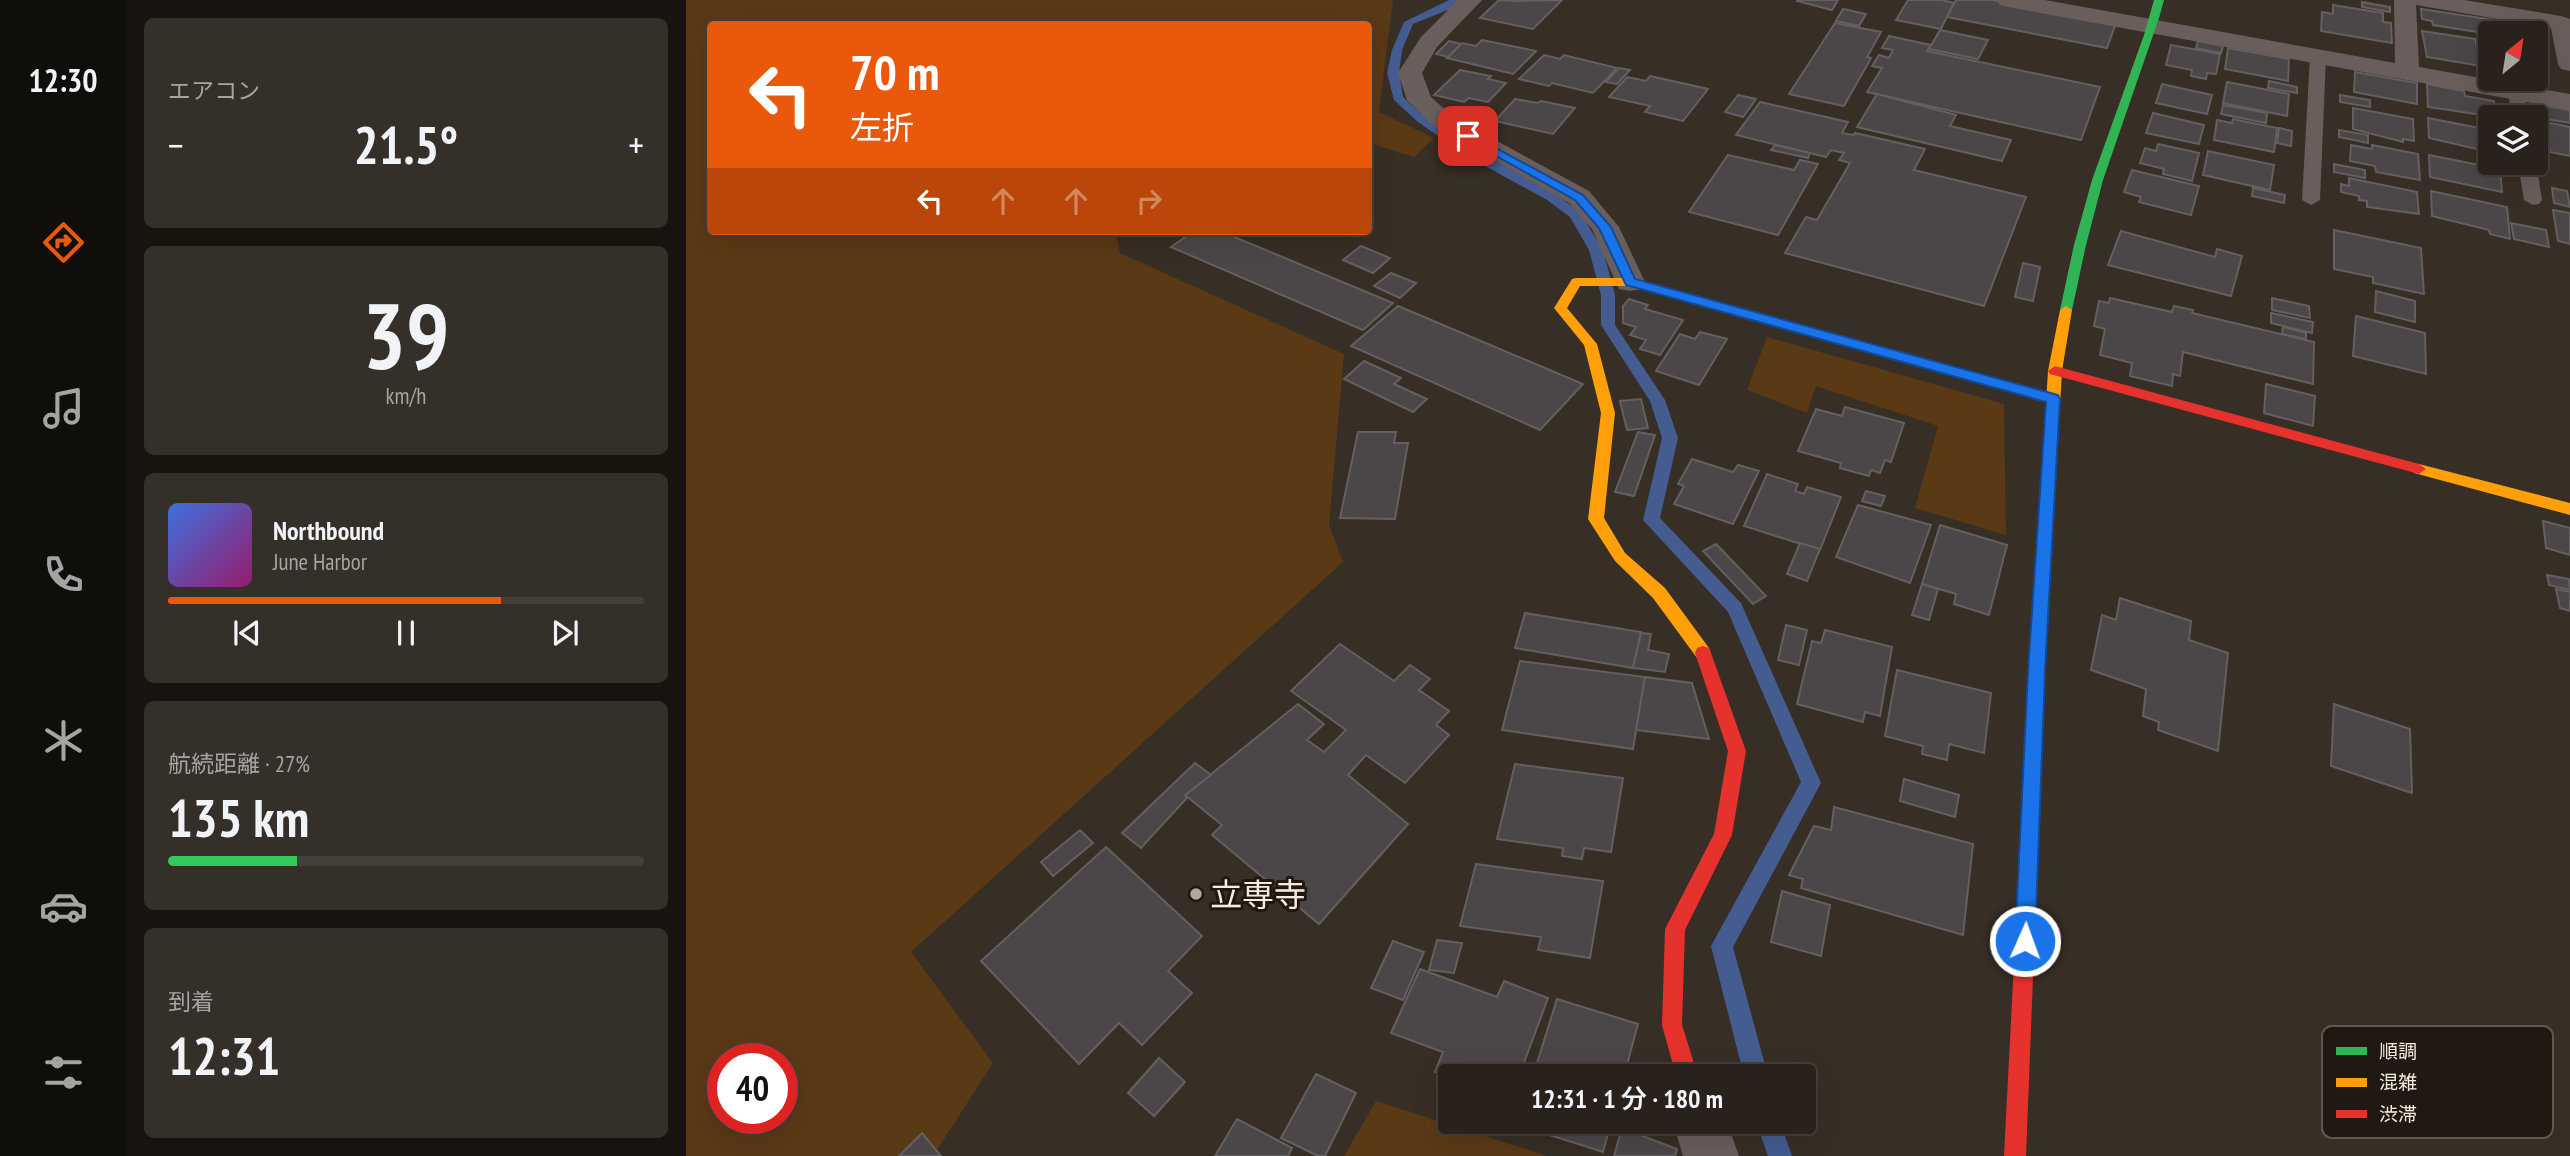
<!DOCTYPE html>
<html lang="ja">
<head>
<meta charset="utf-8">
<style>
	body { margin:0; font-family:"PT Sans Narrow","Noto Sans JP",sans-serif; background:#352f29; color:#f1f3f6; height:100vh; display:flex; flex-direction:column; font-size:26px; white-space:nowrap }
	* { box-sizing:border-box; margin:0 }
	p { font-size:23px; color:#a5a4a3 }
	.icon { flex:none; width:38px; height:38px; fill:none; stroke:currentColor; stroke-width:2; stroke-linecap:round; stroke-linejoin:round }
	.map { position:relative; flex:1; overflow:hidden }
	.drawer { display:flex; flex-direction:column; gap:18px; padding:18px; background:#17130f; width:560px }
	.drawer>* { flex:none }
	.hud { position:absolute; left:21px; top:21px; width:665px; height:214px; border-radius:7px; box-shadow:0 7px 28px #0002,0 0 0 2px #453f3b; background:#ea580c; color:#fff; overflow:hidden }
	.needle { width:46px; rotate:30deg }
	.controls { position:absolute; left:1792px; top:21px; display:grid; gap:14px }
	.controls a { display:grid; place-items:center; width:70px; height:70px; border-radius:7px; background:#29221c; box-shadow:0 7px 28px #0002,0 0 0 2px #453f3b; font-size:35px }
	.speed { position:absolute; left:21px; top:1043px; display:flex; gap:14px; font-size:35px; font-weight:700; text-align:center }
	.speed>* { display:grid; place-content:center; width:91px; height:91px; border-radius:50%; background:#29221c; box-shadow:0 7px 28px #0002,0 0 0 2px #453f3b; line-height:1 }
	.speed .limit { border:10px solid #d22; background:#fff; color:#111 }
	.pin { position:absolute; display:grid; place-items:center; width:60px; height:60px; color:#fff; margin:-30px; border-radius:14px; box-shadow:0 4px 10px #0006 }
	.me { position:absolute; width:77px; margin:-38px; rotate:2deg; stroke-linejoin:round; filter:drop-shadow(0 0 5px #0008) }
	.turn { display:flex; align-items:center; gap:24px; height:147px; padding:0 28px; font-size:32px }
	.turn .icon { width:91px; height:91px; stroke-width:2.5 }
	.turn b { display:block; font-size:49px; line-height:60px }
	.lanes { display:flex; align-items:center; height:66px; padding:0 28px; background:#0003; justify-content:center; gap:35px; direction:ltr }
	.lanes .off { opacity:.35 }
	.big { font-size:52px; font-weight:600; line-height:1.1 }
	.drawer .card { flex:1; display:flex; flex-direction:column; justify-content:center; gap:10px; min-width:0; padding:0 24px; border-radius:10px; background:#352f29 }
	.drawer .dial { align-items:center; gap:0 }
	.dial b { font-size:91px; line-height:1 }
	.song { display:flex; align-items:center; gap:21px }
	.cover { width:84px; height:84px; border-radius:10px; background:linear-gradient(135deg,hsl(220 70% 55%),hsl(320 70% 35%)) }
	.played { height:7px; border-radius:4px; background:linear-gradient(90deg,#ea580c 70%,#453f3b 70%) }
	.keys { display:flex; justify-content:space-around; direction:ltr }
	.heat { display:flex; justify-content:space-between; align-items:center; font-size:38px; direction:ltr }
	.charge { height:10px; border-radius:5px; background:linear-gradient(90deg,#34c759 27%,#453f3b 0) }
	.trip { position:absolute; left:752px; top:1064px; width:378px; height:70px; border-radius:7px; background:#29221c; box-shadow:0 7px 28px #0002,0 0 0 2px #453f3b; font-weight:600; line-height:70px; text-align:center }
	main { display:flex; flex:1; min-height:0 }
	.dock { display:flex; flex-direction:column; width:126px; justify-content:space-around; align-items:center; background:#100e0b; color:#a5a4a3 }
	.dock .icon { width:49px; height:49px }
	.dock .selected { color:#ea580c }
	.dock b { font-size:32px; color:#f1f3f6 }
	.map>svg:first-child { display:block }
</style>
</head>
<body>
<main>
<nav class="dock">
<b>12:30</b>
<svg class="icon selected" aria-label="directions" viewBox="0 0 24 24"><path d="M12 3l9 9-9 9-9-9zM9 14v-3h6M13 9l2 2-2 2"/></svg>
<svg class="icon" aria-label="music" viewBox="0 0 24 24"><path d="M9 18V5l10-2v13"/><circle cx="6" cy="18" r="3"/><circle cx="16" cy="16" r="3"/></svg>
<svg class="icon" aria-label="phone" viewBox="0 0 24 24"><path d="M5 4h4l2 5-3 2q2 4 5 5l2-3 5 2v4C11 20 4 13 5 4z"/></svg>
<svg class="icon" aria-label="climate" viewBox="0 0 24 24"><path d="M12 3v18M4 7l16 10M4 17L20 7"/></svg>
<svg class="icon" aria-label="car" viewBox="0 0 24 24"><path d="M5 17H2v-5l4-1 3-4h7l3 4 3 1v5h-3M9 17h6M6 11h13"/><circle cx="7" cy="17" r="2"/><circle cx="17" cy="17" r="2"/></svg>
<svg class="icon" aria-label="filters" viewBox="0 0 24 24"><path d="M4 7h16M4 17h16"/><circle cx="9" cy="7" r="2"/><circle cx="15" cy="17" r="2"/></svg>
</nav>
<section class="drawer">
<div class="card"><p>エアコン</p>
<div class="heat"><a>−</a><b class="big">21.5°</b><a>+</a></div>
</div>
<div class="card dial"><b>39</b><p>km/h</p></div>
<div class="card">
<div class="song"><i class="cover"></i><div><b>Northbound</b><p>June Harbor</p></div></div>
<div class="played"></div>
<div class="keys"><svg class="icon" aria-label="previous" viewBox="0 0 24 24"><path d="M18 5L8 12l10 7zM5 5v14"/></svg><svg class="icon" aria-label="pause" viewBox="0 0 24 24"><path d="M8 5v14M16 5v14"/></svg><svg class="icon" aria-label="next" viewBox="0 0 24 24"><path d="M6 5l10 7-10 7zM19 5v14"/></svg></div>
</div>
<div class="card"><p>航続距離 · 27%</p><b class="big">135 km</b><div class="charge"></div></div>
<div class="card"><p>到着</p><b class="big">12:31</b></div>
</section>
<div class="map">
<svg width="1884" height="1156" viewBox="0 0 1884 1156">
	<rect width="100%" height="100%" fill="#372e25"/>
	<g fill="#5a3915" fill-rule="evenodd">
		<path d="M0,0h707l-14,112 55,26 -20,19 -45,-14 -1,-119h-658v207h405l5,22 224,101 -15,171 14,37 -432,390 82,111 -60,93h-247zM37,1059h59v59h-59z"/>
		<polygon points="1081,337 1318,404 1320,535 1229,508 1252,426 1130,386 1121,413 1061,390"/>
		<polygon points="690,1101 861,1156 658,1156"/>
	</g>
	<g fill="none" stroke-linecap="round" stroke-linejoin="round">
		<g fill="#445c90" fill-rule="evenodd">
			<polygon points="763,0 774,0 764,9 727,24 716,50 713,73 717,97 740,118 789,150 869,194 894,212 917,250 929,295 929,325 979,400 992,438 974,518 1055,603 1135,783 1047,947 1082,1076 1058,1076 1025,946 1115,782 1042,612 957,520 976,438 964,401 915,325 915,295 903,250 884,217 861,200 781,156 732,122 708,100 701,73 706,50 718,22"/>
			<polygon points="1070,1122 1094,1122 1106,1156 1082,1156"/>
		</g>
	</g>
	<g fill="#4b4647" stroke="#645f60" stroke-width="2">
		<polygon points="813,0 831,1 876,0 847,29 794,18"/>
		<polygon points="1152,0 1146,10 1111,1 1112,0"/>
		<polygon points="1222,0 1256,0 1268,3 1255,29 1210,20"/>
		<polygon points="1270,0 1307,0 1430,23 1421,48 1261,17"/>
		<polygon points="1676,2 1704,7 1704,12 1676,7"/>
		<polygon points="1647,5 1697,13 1697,22 1705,23 1706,43 1635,31 1636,12 1647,14"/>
		<polygon points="1157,9 1180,14 1173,26 1150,21"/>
		<polygon points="1735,9 1828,23 1830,33 1804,34 1747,25 1746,21 1736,19"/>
		<polygon points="1149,23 1195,32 1181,57 1185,58 1158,106 1103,94"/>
		<polygon points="1254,30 1302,40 1292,59 1243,49"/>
		<polygon points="1736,31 1789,39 1795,66 1741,57"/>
		<polygon points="1203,36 1245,45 1241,51 1414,87 1395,140 1181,92 1196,68 1186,66 1193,55 1203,58 1207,50 1196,48"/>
		<polygon points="796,40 850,51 827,74 761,58 776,43 790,46"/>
		<polygon points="763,41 775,44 762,57 750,54"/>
		<polygon points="1512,41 1537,46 1535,53 1510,48"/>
		<polygon points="1485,45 1534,54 1530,74 1521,73 1520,79 1505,76 1506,70 1480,65"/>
		<polygon points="1542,48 1603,59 1602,81 1539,69"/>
		<polygon points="1850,49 1857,50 1861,68 1856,67 1858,77 1850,76"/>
		<polygon points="858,55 874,59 878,55 931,68 907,93 866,83 863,86 833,79"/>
		<polygon points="933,68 944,70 931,84 920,82"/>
		<polygon points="774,70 805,76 802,79 820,83 802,102 783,98 778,102 748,95"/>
		<polygon points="1669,72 1731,83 1731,104 1668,92"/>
		<polygon points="964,76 1022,89 997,121 959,112 964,106 923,97 941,77 960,81"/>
		<polygon points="1583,81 1611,87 1611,93 1582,88"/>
		<polygon points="1541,82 1603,94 1601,116 1537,103"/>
		<polygon points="1476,84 1526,95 1521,114 1470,103"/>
		<polygon points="1741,84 1778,91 1779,96 1808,101 1810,117 1742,107"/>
		<polygon points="1191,94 1270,115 1264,126 1325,140 1316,161 1171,127"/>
		<polygon points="1052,95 1070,99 1057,117 1039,112"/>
		<polygon points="1654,95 1684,100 1684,107 1654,102"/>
		<polygon points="829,99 852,103 855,101 889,108 867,134 809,121"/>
		<polygon points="1074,102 1162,122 1156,133 1168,135 1169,133 1239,149 1228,170 1340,197 1298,306 1099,253 1120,217 1131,220 1164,163 1153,160 1158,153 1145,150 1140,157 1050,135"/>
		<polygon points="1851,104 1884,110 1884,123 1854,118"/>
		<polygon points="1537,105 1581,113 1580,123 1535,114"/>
		<polygon points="1667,108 1727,119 1728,141 1717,139 1717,142 1667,129"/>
		<polygon points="1467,113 1518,125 1513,144 1460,133"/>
		<polygon points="1742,118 1804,130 1804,152 1743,138"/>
		<polygon points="1547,119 1591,128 1588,152 1528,140 1531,120 1546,123"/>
		<polygon points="1860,122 1884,127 1884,156 1864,152"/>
		<polygon points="1593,128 1606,131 1605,146 1591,143"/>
		<polygon points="1653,130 1682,135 1682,143 1653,137"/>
		<polygon points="1472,144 1513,153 1506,181 1477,174 1478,169 1454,163 1459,148 1470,151"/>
		<polygon points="1089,145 1124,153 1122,158 1085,150"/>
		<polygon points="1665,145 1686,149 1686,145 1732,154 1734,180 1690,172 1689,166 1664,161"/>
		<polygon points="1522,151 1588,165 1584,190 1517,175"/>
		<polygon points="1042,155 1108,170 1114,160 1132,164 1092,235 1003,212"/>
		<polygon points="1743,155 1814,169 1816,192 1744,177"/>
		<polygon points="1648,164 1679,170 1679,178 1648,172"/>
		<polygon points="1446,170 1513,186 1505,215 1453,202 1455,197 1438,192"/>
		<polygon points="1663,178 1731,192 1733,214 1681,207 1681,201 1673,200 1673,196 1655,192 1655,184 1663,186"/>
		<polygon points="1567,188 1599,195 1598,203 1566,196"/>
		<polygon points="1866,188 1881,191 1884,207 1868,203"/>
		<polygon points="1745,191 1821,207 1824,239 1804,234 1803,230 1746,216"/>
		<polygon points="1867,210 1884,213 1884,244 1872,241"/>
		<polygon points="1825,223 1860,230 1863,247 1828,239"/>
		<polygon points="1648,230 1735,248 1738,294 1687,283 1687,277 1648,269"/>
		<polygon points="508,231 534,231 707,303 677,330 485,247"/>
		<polygon points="1435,231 1529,257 1531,249 1556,256 1545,296 1422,265"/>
		<polygon points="675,246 704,258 687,273 657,260"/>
		<polygon points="1337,263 1354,267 1347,301 1329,297"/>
		<polygon points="705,273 730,283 714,298 688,286"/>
		<polygon points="1690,291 1729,301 1729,322 1689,312"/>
		<polygon points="1424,298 1486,312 1488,306 1507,310 1506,313 1628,342 1627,384 1497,352 1494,376 1487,374 1486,386 1444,376 1446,363 1414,355 1419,329 1408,326 1413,301 1423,303"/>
		<polygon points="1586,298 1623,306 1624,318 1586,310"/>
		<polygon points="943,299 962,305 959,309 997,320 974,355 954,349 960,340 944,335 950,327 937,323 937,306"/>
		<polygon points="712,306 897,384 854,430 665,346"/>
		<polygon points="1585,313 1627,322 1626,333 1585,323"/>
		<polygon points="1670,316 1739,333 1740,374 1667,356"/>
		<polygon points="1597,327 1620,333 1620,339 1596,334"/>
		<polygon points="1014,332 1041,339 1013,385 970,371 994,334 1009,339"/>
		<polygon points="678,361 715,378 708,384 741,399 727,412 658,379"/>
		<polygon points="1580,384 1629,396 1627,426 1578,413"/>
		<polygon points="955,399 962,428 941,430 934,401"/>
		<polygon points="1159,407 1218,423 1205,462 1199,460 1194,473 1185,470 1183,476 1154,468 1155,463 1112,451 1130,409 1156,416"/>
		<polygon points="672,432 710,432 708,443 722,443 709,519 654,518"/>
		<polygon points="952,432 969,435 948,496 929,492"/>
		<polygon points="1006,459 1047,472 1052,465 1073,471 1047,524 988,504 998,486 992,484"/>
		<polygon points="1081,474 1112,484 1109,491 1118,494 1121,487 1155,497 1134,550 1058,526"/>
		<polygon points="1180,491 1199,496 1195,506 1176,501"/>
		<polygon points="1172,505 1245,525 1224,583 1150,557"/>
		<polygon points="1857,521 1884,528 1884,555 1860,548"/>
		<polygon points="1254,525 1321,545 1303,615 1268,604 1270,594 1236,584"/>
		<polygon points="1114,543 1134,549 1121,581 1101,574"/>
		<polygon points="1030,544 1080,596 1067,604 1017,551"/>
		<polygon points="1861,575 1883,579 1884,590 1863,585"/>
		<polygon points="1236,584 1252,589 1243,620 1226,615"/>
		<polygon points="1870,589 1884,592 1884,611 1874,608"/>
		<polygon points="1434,598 1505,621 1503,640 1542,653 1532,751 1472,730 1473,722 1457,716 1460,689 1405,670 1416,615 1430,620"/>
		<polygon points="839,613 955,632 947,668 829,648"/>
		<polygon points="1100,625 1121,630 1113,665 1092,660"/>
		<polygon points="1139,630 1206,647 1194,716 1179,712 1177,722 1111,704 1126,641 1135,643"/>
		<polygon points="955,633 965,634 962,650 983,654 979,672 947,668"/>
		<polygon points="654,644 708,681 724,665 744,679 733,690 763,711 750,725 763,735 719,783 680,755 662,775 722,824 633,924 526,835 536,825 499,795 612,704 638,724 621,740 638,752 660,730 605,691"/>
		<polygon points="834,661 959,677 947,749 816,730"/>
		<polygon points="1211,670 1305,693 1298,753 1263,744 1261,760 1236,754 1237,746 1199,736"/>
		<polygon points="959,677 1006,683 1023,739 950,730"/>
		<polygon points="1648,704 1724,729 1726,793 1645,766"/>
		<polygon points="509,763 525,775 499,795 501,798 455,848 436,833"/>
		<polygon points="829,764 937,778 925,852 898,848 896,859 876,856 877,848 811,839"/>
		<polygon points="1218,779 1273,795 1269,817 1214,801"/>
		<polygon points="1148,807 1287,844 1277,935 1115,888 1117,879 1103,875 1128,826 1145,830"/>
		<polygon points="394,830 407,843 367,876 355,862"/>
		<polygon points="420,847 516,936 482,971 506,993 456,1045 433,1023 393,1064 295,961"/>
		<polygon points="790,864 917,881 904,958 852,950 855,937 774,926"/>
		<polygon points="1096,891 1144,905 1135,956 1085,942"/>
		<polygon points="751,940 776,943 768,973 743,970"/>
		<polygon points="707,941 738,952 717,1000 685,988"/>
		<polygon points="734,969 811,997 818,981 862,998 833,1076 765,1078 749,1072 757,1052 705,1033"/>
		<polygon points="871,999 952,1024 938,1076 847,1076"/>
		<polygon points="473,1058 499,1082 468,1116 442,1093"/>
		<polygon points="630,1074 670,1093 639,1156 632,1156 595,1138"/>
		<polygon points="551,1119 606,1148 602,1156 529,1156"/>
		<polygon points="851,1122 925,1122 917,1152 848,1130"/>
		<polygon points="936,1128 991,1149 989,1156 928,1156"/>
		<polygon points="236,1133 255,1156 213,1156"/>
	</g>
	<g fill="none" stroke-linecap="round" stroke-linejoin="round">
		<g fill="#6a5e5c" fill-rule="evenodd">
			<polygon points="1632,52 1640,57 1634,200 1625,205 1616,200 1624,57"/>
			<polygon points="1830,87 1838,92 1842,117 1826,117 1822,92"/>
			<polygon points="1832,163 1850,163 1856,200 1853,204 1847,205 1838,200"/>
		</g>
		<g fill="#6a5e5c" fill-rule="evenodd">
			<polygon points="772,0 796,0 751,47 736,73 745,97 767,117 903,191 933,227 959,282 955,289 944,291 933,289 906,229 883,203 749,127 721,100 712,73 735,37"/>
			<polygon points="1311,0 1359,0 1709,63 1708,0 1778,0 1875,16 1884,19 1884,71 1875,69 1872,64 1865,28 1730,5 1733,67 1884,94 1884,110 1322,7 1314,5"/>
			<polygon points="987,1122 1041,1122 1053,1156 997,1156"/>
		</g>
		<g fill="#30b455" fill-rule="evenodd">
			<polygon points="1468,0 1478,0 1473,18 1417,180 1400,245 1386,310 1380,314 1376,313 1374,310 1388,245 1406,180 1458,35"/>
			<polygon points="958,282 1367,394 1374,399 1367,404 954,289 952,286"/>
		</g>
		<g fill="#ff9f0a" fill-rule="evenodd">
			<polygon points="890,278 944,278 964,286 958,290 944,286 894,286 881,308 911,344 929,413 918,518 939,553 979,588 1023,648 1025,653 1023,658 1017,660 1011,658 967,598 929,561 902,519 915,413 898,345 868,308 886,279"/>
			<polygon points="1380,306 1386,310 1376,371 1359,671 1357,676 1351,678 1345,676 1343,671 1362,371 1374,310"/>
			<polygon points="1733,464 1884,503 1884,515 1728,473 1726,469"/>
		</g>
		<g fill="#e5322d" fill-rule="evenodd">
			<polygon points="1369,366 1733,464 1740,469 1733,474 1364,374 1362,371"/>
			<polygon points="1017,646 1023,648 1025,653 1060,751 1046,835 999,930 996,1025 1012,1076 990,1076 976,1025 979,929 1028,834 1042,751 1009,653 1011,648"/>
			<polygon points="1351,664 1357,666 1359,671 1340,1156 1318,1156 1343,671 1345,666"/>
		</g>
	</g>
	<polygon fill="#1a73e8" stroke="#114b97" stroke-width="2" points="782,133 897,195 925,227 949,279 1372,395 1374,399 1359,672 1349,941 1346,948 1339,951 1332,948 1329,941 1342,672 1360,402 940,285 913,228 889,200 778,138 778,134"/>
	<circle fill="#b3a99f" stroke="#201811" stroke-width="2.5" cx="510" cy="894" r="7"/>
	<g text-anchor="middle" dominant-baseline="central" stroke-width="6" stroke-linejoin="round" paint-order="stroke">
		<g font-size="32" fill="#f6ebe0" stroke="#201811" text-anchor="start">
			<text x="524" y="894">立専寺</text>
		</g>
	</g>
	<rect x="1636" y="1026" width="231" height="112" rx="10" fill="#201811" stroke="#60574f" stroke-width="2"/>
	<rect x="1650" y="1047" width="31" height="8" fill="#30b455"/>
	<rect x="1650" y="1078" width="31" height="9" fill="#ff9f0a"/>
	<rect x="1650" y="1110" width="31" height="8" fill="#e5322d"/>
	<g font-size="19" fill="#f6ebe0">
		<text x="1693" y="1058">順調</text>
		<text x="1693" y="1089">混雑</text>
		<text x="1693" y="1121">渋滞</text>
	</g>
</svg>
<div class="controls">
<a><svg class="needle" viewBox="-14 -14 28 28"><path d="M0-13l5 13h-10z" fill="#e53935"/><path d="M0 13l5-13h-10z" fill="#a5a4a3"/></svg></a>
<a><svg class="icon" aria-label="layers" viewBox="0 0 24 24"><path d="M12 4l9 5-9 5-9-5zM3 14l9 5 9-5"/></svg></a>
</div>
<div class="speed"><div class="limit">40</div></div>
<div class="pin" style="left:782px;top:136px;background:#d93025"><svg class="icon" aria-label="arrive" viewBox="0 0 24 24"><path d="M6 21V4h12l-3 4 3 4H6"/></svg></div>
<svg class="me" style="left:1339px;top:941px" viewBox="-20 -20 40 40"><circle r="17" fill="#1a73e8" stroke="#fff" stroke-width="3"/><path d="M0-11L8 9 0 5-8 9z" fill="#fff"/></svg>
<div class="trip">12:31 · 1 分 · 180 m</div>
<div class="hud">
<div class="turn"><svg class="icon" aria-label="left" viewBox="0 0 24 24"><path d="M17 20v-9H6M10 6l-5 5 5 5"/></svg><div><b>70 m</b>左折</div></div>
<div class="lanes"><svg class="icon" aria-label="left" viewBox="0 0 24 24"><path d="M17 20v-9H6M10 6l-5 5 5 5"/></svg><svg class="icon off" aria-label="ahead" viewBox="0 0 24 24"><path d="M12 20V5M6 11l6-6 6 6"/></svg><svg class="icon off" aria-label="ahead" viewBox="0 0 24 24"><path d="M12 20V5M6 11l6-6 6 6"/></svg><svg class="icon off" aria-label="right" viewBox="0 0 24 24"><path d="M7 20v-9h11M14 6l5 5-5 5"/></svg></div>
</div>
</div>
</main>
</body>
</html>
